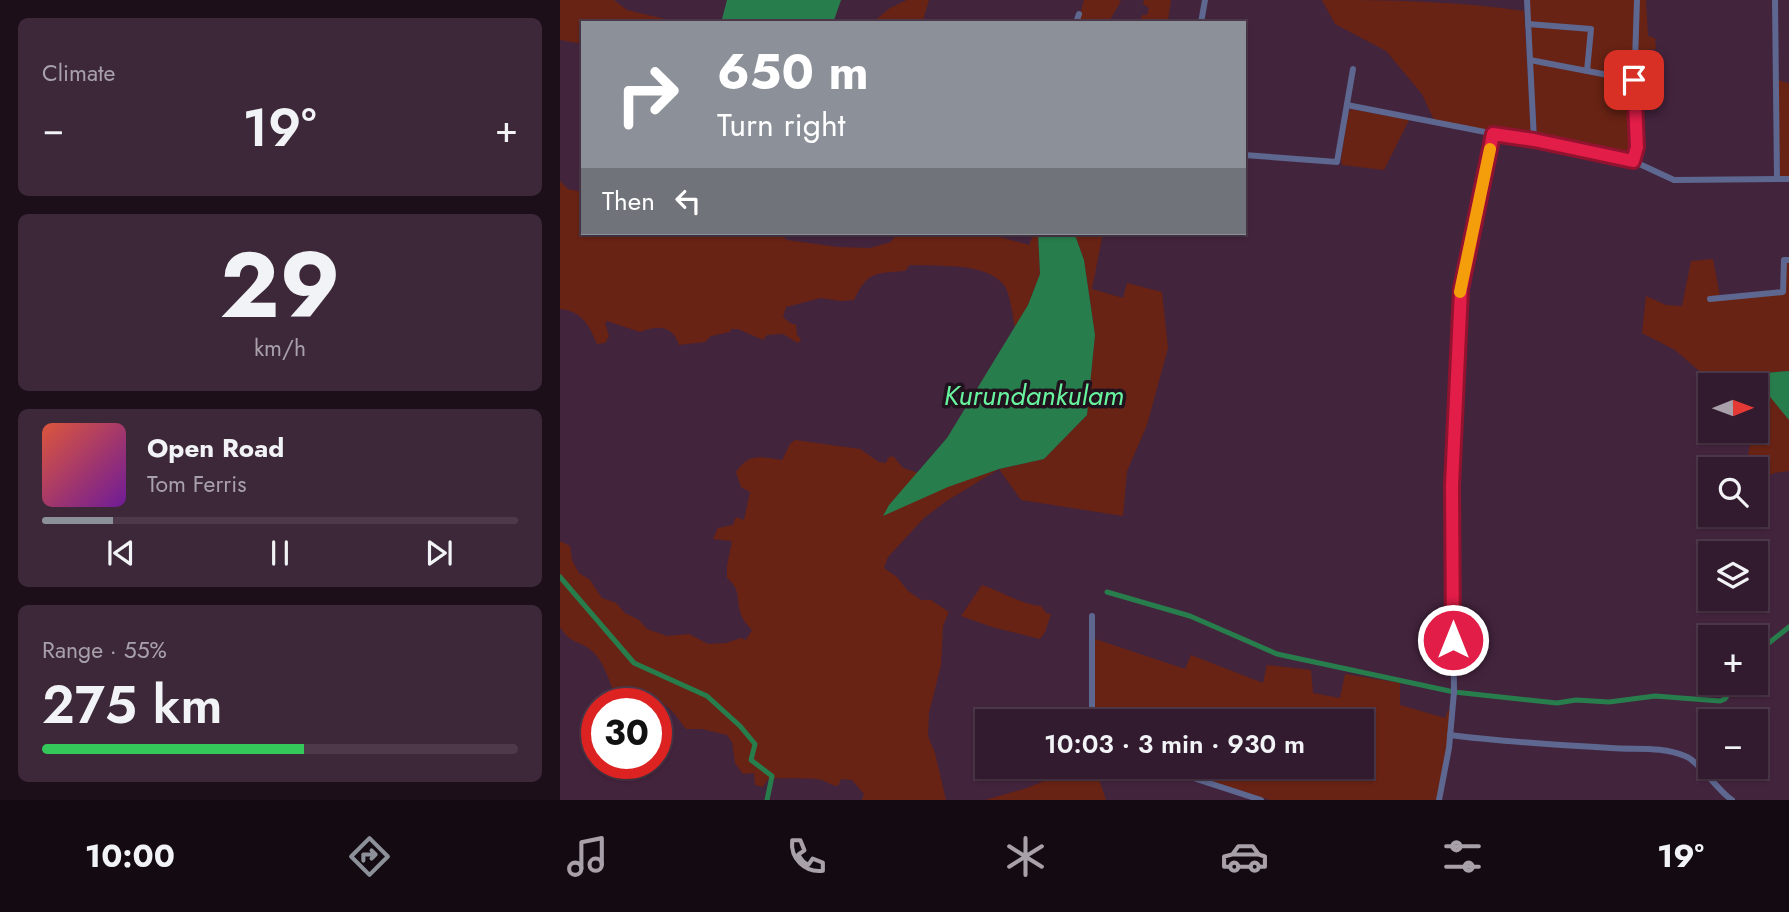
<!DOCTYPE html>
<html lang="en">
<head>
<meta charset="utf-8">
<style>
	body { margin:0; font-family:Jost,sans-serif; background:#3d283a; color:#f1f3f6; height:100vh; display:flex; flex-direction:column; font-size:26px; white-space:nowrap }
	* { box-sizing:border-box; margin:0 }
	p { font-size:23px; color:#a8a1aa }
	.icon { flex:none; width:38px; height:38px; fill:none; stroke:currentColor; stroke-width:2; stroke-linecap:round; stroke-linejoin:round }
	.map { position:relative; flex:1; overflow:hidden }
	.sheet { display:flex; flex-direction:column; gap:18px; padding:18px; background:#1c0f19; width:560px }
	.sheet>* { flex:none }
	.banner { position:absolute; left:21px; top:21px; width:665px; height:214px; border-radius:0px; box-shadow:0 2px 5px #0004,0 0 0 2px #4d394a; background:#8c9099; color:#fff; overflow:hidden }
	.needle { width:46px; rotate:89deg }
	.buttons { position:absolute; left:1138px; top:373px; display:grid; gap:14px }
	.buttons a { display:grid; place-items:center; width:70px; height:70px; border-radius:0px; background:#321b2e; box-shadow:0 2px 5px #0004,0 0 0 2px #4d394a; font-size:35px }
	.speed { position:absolute; left:21px; top:688px; display:flex; gap:14px; font-size:35px; font-weight:700; text-align:center }
	.speed>* { display:grid; place-content:center; width:91px; height:91px; border-radius:50%; background:#321b2e; box-shadow:0 2px 5px #0004,0 0 0 2px #4d394a; line-height:1 }
	.speed .limit { border:10px solid #d22; background:#fff; color:#111 }
	.pin { position:absolute; display:grid; place-items:center; width:60px; height:60px; color:#fff; margin:-30px; border-radius:14px; box-shadow:0 4px 10px #0006 }
	.me { position:absolute; width:77px; margin:-38px; rotate:0deg; stroke-linejoin:round; filter:drop-shadow(0 0 5px #0008) }
	.turn { display:flex; align-items:center; gap:24px; height:147px; padding:0 21px; font-size:32px }
	.turn .icon { width:91px; height:91px; stroke-width:2.5 }
	.turn b { display:block; font-size:49px; line-height:60px }
	.then { display:flex; align-items:center; height:66px; padding:0 21px; background:#0003; gap:14px; font-size:26px }
	.big { font-size:52px; font-weight:600; line-height:1.1 }
	.sheet .tile { flex:1; display:flex; flex-direction:column; justify-content:center; gap:10px; min-width:0; padding:0 24px; border-radius:10px; background:#3d283a }
	.sheet .dial { align-items:center; gap:0 }
	.dial b { font-size:91px; line-height:1 }
	.song { display:flex; align-items:center; gap:21px }
	.cover { width:84px; height:84px; border-radius:10px; background:linear-gradient(135deg,hsl(10 70% 55%),hsl(280 70% 35%)) }
	.played { height:7px; border-radius:4px; background:linear-gradient(90deg,#8c9099 15%,#4d394a 15%) }
	.keys { display:flex; justify-content:space-around; direction:ltr }
	.heat { display:flex; justify-content:space-between; align-items:center; font-size:38px; direction:ltr }
	.charge { height:10px; border-radius:5px; background:linear-gradient(90deg,#34c759 55%,#4d394a 0) }
	.trip { position:absolute; left:415px; top:709px; width:399px; height:70px; border-radius:0px; background:#321b2e; box-shadow:0 2px 5px #0004,0 0 0 2px #4d394a; font-weight:600; line-height:70px; text-align:center }
	.tab-bar { display:flex; height:112px; justify-content:space-around; align-items:center; background:#140b12; color:#a8a1aa }
	.tab-bar .icon { width:49px; height:49px }
	.tab-bar .selected { color:#8c9099 }
	.tab-bar b { font-size:32px; color:#f1f3f6 }
	main { display:flex; flex:1; min-height:0 }
	.map>svg:first-child { display:block }
</style>
</head>
<body>
<main>
<section class="sheet">
<div class="tile"><p>Climate</p>
<div class="heat"><a>−</a><b class="big">19°</b><a>+</a></div>
</div>
<div class="tile dial"><b>29</b><p>km/h</p></div>
<div class="tile">
<div class="song"><i class="cover"></i><div><b>Open Road</b><p>Tom Ferris</p></div></div>
<div class="played"></div>
<div class="keys"><svg class="icon" aria-label="previous" viewBox="0 0 24 24"><path d="M18 5L8 12l10 7zM5 5v14"/></svg><svg class="icon" aria-label="pause" viewBox="0 0 24 24"><path d="M8 5v14M16 5v14"/></svg><svg class="icon" aria-label="next" viewBox="0 0 24 24"><path d="M6 5l10 7-10 7zM19 5v14"/></svg></div>
</div>
<div class="tile"><p>Range · 55%</p><b class="big">275 km</b><div class="charge"></div></div>
</section>
<div class="map">
<svg width="1229" height="800" viewBox="0 0 1229 800">
	<rect width="100%" height="100%" fill="#43243d"/>
	<g fill="#682314">
		<polygon points="0,0 54,0 67,10 122,23 23,23 23,44 0,40"/>
		<polygon points="347,0 369,0 362,23 312,23 330,8"/>
		<polygon points="524,0 558,0 561,1 548,23 518,23"/>
		<polygon points="584,0 611,0 608,20 620,23 580,23 582,15 587,15 589,8 583,4"/>
		<path d="M762,0c68,0 134,1 202,11l7,126 -25,-3 -72,-14 -12,-26 -36,-43 -51,-27z"/>
		<polygon points="969,0 1086,0 1088,36 1095,38 1096,49 1083,50 1083,72 1076,74 1080,148 1077,160 977,138"/>
		<polygon points="1217,80 1229,83 1229,177 1220,177"/>
		<polygon points="791,109 849,120 824,170 782,165 781,160 788,113"/>
		<path d="M0,181l8,8 15,3v41h195l9,7 51,7 32,1 21,-6 6,-9h89l43,12 5,-12h4l2,41 -12,31 -13,23c-2,-10 -5,-36 -11,-43 -20,-24 -66,-18 -94,-20l-5,6c-30,2 -38,1 -51,29l-13,1 -20,-3 -35,9 -3,10 7,6 6,2 1,10 4,4 -3,4 -15,-9 -16,1 -4,5 -25,-11h-7l-1,3 -19,4 -6,6 -26,3c-6,-20 -22,-20 -39,-13l-33,-11 -2,2 4,13 -4,7 -8,1c-8,-19 -15,-33 -37,-35z"/>
		<path d="M505,233h38l-11,56 31,9 4,-15 35,9 6,56 -21,77 -20,46 -4,45 -102,-16 -22,-31 -54,33 -21,16 -36,39 -4,11 13,9 11,14 13,9h10l18,12 -6,14 -2,39 -12,48 -1,23 7,17 11,47h-84l2,-6 -12,-14 -11,-1 -3,7c-8,-1 -10,-4 -16,-6 -5,-2 -47,-2 -54,-1l-5,8 -8,-2 -1,-12 -11,1 -8,-11 -3,-21 -5,-7 -25,-6h-16c-15,-20 -18,-29 -46,-28 -8,0 -14,3 -23,1 -6,-16 -12,-40 -25,-51 -12,-11 -21,-6 -32,-24v-86l10,5 2,14 7,13 11,7 12,18 14,5 9,10 14,7 8,9 20,7 22,-2 19,10 18,-1 15,-5 5,2 6,-10c-23,-22 -5,-36 -25,-52v-12l5,-25 -19,-2 5,-11 15,-3 3,-8 8,3 6,-28 -9,-5 -5,-15c14,-20 24,-15 46,-12l8,-16 5,-4 65,9 19,13 7,1 2,-5 5,-2 10,12 16,5 -30,32 110,-36 45,-10 43,-44 8,-80 -11,-75 -9,-25z"/>
		<polygon points="1153,259 1160,296 1224,294 1224,261 1229,261 1229,371 1192,374 1229,420 1229,471 1214,473 1195,485 1195,469 1186,469 1190,444 1151,431 1195,430 1195,385 1150,385 1150,391 1144,375 1115,350 1082,333 1086,296 1106,305 1122,306 1131,261"/>
		<path d="M422,585c18,6 41,20 59,21l5,7 5,1 -6,18 -5,7 -48,-12 -31,-11z"/>
		<polygon points="535,639 625,669 631,655 703,683 707,665 751,670 753,693 780,698 785,674 840,683 840,705 885,718 888,710 891,711 887,748 877,800 710,800 614,769 600,767 802,766 802,721 533,721"/>
		<polygon points="506,710 528,710 528,721 486,721 485,713"/>
		<polygon points="498,767 535,767 546,800 425,800 467,788 500,774"/>
	</g>
	<g fill="#287d4c">
		<polygon points="167,0 281,0 273,23 161,23"/>
		<polygon points="478,233 515,235 524,260 535,335 527,415 484,459 439,469 388,487 323,516 329,505 387,438 468,305 480,274"/>
		<polygon points="1229,371 1229,420 1191,374"/>
	</g>
	<g fill="none" stroke-linecap="round" stroke-linejoin="round">
		<g stroke="#287d4c" stroke-width="5">
			<polyline points="0,577 74,663 147,696 180,726 195,744 191,760 212,776 207,800"/>
			<polyline points="547,592 630,616 717,654 894,692 997,703 1016,700 1049,702 1095,696 1160,701 1165,699 1176,682"/>
			<polyline points="1195,654 1229,627"/>
		</g>
		<g stroke="#5e678f" stroke-width="6">
			<polyline points="967,0 974,140"/>
			<polyline points="1215,0 1217,179"/>
			<polyline points="516,23 519,14"/>
			<polyline points="641,23 645,0"/>
			<polyline points="968,24 1031,29 1027,71"/>
			<polyline points="970,60 1074,80"/>
			<polyline points="787,105 1073,161 1114,180 1229,179"/>
			<polyline points="684,155 777,162 793,69"/>
			<polyline points="1073,161 1078,147 1074,91 1077,0"/>
			<polyline points="1150,299 1223,292 1224,260 1229,260"/>
			<polyline points="532,721 532,616"/>
			<path d="M890,735c54,7 107,10 161,13 25,2 50,-2 74,8 14,5 32,34 47,44"/>
			<polyline points="586,766 612,771 701,800"/>
			<polyline points="879,800 889,748 894,692 892,485 900,289 933,134"/>
		</g>
	</g>
	<g fill="none" stroke-linecap="round" stroke-linejoin="round">
		<g stroke="#92132f" stroke-width="18">
			<polyline id="route" points="893,640 892,485 901,289 933,134 974,140 1073,161 1077,147 1074,80"/>
		</g>
		<use href="#route" stroke="#e11d48" stroke-width="12"/>
		<polyline stroke="#f59e0b" stroke-width="12" points="900,292 930,149"/>
	</g>
	<g text-anchor="middle" dominant-baseline="central" stroke-width="7" stroke-linejoin="round" paint-order="stroke">
		<g font-size="28" font-style="italic" fill="#68f39e" stroke="#21131e">
			<text x="474" y="395">Kurundankulam</text>
		</g>
	</g>
</svg>
<div class="buttons">
<a><svg class="needle" viewBox="-14 -14 28 28"><path d="M0-13l5 13h-10z" fill="#e53935"/><path d="M0 13l5-13h-10z" fill="#a8a1aa"/></svg></a>
<a><svg class="icon" aria-label="search" viewBox="0 0 24 24"><circle cx="10" cy="10" r="6"/><path d="M15 15l6 6"/></svg></a>
<a><svg class="icon" aria-label="layers" viewBox="0 0 24 24"><path d="M12 4l9 5-9 5-9-5zM3 14l9 5 9-5"/></svg></a>
<a>+</a>
<a>−</a>
</div>
<div class="speed"><div class="limit">30</div></div>
<div class="pin" style="left:1074px;top:80px;background:#d93025"><svg class="icon" aria-label="arrive" viewBox="0 0 24 24"><path d="M6 21V4h12l-3 4 3 4H6"/></svg></div>
<svg class="me" style="left:893px;top:640px" viewBox="-20 -20 40 40"><circle r="17" fill="#e11d48" stroke="#fff" stroke-width="3"/><path d="M0-11L8 9 0 5-8 9z" fill="#fff"/></svg>
<div class="trip">10:03 · 3 min · 930 m</div>
<div class="banner">
<div class="turn"><svg class="icon" aria-label="right" viewBox="0 0 24 24"><path d="M7 20v-9h11M14 6l5 5-5 5"/></svg><div><b>650 m</b>Turn right</div></div>
<div class="then">Then<svg class="icon" aria-label="left" viewBox="0 0 24 24"><path d="M17 20v-9H6M10 6l-5 5 5 5"/></svg></div>
</div>
</div>
</main>
<nav class="tab-bar">
<b>10:00</b>
<svg class="icon selected" aria-label="directions" viewBox="0 0 24 24"><path d="M12 3l9 9-9 9-9-9zM9 14v-3h6M13 9l2 2-2 2"/></svg>
<svg class="icon" aria-label="music" viewBox="0 0 24 24"><path d="M9 18V5l10-2v13"/><circle cx="6" cy="18" r="3"/><circle cx="16" cy="16" r="3"/></svg>
<svg class="icon" aria-label="phone" viewBox="0 0 24 24"><path d="M5 4h4l2 5-3 2q2 4 5 5l2-3 5 2v4C11 20 4 13 5 4z"/></svg>
<svg class="icon" aria-label="climate" viewBox="0 0 24 24"><path d="M12 3v18M4 7l16 10M4 17L20 7"/></svg>
<svg class="icon" aria-label="car" viewBox="0 0 24 24"><path d="M5 17H2v-5l4-1 3-4h7l3 4 3 1v5h-3M9 17h6M6 11h13"/><circle cx="7" cy="17" r="2"/><circle cx="17" cy="17" r="2"/></svg>
<svg class="icon" aria-label="filters" viewBox="0 0 24 24"><path d="M4 7h16M4 17h16"/><circle cx="9" cy="7" r="2"/><circle cx="15" cy="17" r="2"/></svg>
<b>19°</b>
</nav>
</body>
</html>
